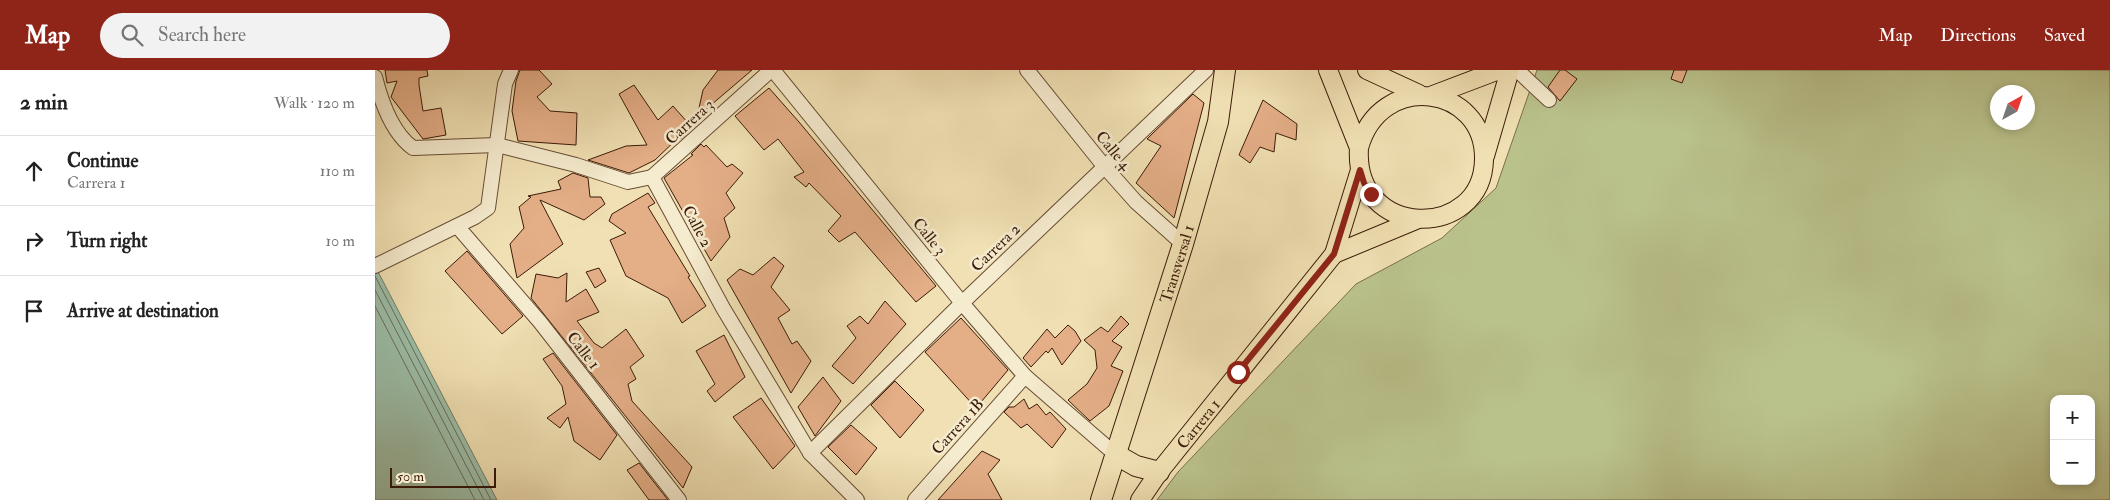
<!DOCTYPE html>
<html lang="en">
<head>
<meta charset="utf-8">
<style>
  :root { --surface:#fff; --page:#f2f2f2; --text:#222; --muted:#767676; --line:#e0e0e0; --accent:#8f2418 }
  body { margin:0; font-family:"IM FELL Double Pica",serif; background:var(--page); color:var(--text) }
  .controls { position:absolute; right:15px; bottom:15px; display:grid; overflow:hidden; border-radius:10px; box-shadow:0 2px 8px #0003 }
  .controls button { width:45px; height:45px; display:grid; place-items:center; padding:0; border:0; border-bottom:1px solid var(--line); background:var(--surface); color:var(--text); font:25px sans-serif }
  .compass { position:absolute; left:1615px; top:15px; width:45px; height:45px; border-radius:50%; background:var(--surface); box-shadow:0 2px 8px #0003; rotate:40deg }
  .scale { position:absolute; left:15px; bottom:12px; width:106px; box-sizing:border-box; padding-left:5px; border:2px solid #3c1b09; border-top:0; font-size:14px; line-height:18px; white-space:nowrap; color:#3c1b09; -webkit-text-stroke:4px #f5ebce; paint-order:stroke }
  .stop { position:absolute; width:15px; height:15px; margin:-11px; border:4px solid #8f2418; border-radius:50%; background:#fff }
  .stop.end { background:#8f2418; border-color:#fff; box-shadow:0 1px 5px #0008 }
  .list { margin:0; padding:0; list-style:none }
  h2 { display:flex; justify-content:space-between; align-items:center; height:65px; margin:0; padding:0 20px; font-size:21px }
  h2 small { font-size:16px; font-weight:400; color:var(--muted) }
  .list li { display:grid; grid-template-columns:32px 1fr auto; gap:15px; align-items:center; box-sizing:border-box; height:70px; padding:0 20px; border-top:1px solid var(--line) }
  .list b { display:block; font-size:19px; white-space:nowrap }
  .list p { margin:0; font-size:16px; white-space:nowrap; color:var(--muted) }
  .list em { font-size:16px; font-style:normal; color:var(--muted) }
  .icon { flex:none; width:28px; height:28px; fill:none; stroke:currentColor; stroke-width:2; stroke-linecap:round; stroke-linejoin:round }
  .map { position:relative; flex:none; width:1735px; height:430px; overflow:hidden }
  header { display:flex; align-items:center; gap:30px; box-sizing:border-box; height:70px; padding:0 25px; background:var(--accent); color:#fff }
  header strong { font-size:24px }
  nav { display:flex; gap:28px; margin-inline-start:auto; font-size:18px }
  .search { width:350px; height:45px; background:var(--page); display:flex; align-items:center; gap:12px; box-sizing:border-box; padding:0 18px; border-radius:28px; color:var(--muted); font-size:19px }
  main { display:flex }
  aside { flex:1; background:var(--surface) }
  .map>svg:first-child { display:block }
  .green { fill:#bac28c; stroke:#7b6e4a; fill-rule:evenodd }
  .water { fill:#9bbea8; stroke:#757d68 }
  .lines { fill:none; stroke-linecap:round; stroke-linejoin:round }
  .shore { stroke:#6c6c58; stroke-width:1 }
  .building { fill:#e4ae87; stroke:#3c1b09 }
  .minor-casing { stroke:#694c34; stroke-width:16 }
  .major-casing { stroke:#3c1b09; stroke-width:20 }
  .highway-casing { stroke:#3c1b09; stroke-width:22 }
  .minor { stroke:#f5ebce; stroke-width:14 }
  .major { stroke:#f0e0b3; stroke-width:18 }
  .highway { stroke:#f0e0b3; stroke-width:20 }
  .route { stroke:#8f2418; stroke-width:6 }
  .labels { text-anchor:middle; stroke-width:5; stroke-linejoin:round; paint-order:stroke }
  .street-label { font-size:16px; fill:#3c1b09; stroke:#f5ebce }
</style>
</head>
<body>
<header>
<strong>Map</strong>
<div class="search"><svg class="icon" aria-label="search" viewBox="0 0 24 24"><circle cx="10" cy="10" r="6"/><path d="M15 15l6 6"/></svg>Search here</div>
<nav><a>Map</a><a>Directions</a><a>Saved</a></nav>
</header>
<main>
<aside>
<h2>2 min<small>Walk · 120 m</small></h2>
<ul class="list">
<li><svg class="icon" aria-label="ahead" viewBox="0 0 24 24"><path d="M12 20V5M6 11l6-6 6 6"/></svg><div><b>Continue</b><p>Carrera 1</p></div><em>110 m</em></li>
<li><svg class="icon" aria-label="right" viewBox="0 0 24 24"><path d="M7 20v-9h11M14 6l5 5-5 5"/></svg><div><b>Turn right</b></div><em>10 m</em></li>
<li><svg class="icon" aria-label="arrive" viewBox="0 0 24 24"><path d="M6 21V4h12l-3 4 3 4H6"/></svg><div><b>Arrive at destination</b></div></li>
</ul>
</aside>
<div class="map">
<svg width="1735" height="430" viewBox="0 0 1735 430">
  <rect width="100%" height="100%" fill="#f0e0b3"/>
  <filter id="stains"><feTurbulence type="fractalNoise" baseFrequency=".004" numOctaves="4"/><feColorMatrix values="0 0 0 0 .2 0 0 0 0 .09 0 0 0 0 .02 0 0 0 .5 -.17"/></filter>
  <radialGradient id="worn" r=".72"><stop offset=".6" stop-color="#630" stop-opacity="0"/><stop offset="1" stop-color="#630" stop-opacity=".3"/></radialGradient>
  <path class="green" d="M1162,0H1735V430H782L803,402L981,214L1067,168L1121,118ZM1622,22H1652V52H1622ZM1679,329H1716V411H1679Z"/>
  <polygon class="water" points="0,196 122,430 0,430"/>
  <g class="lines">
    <g class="shore">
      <polyline points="0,206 116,430"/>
      <polyline points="0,220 109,430"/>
      <polyline points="0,236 100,430"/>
    </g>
  </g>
  <g class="building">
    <polygon points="10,0 52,0 53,6 44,8 44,15 48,41 66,38 71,65 48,69 16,27 22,11 12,13"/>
    <polygon points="145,0 164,0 177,14 162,27 175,41 202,43 201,75 143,71 137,41 141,11"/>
    <polygon points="343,0 377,0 322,47 328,20"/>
    <polygon points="1185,0 1190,0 1202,9 1185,31 1173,17"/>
    <polygon points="1299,0 1312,0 1307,13 1296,9"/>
    <polygon points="259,15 283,50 298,36 314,54 310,57 314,62 306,69 304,67 280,90 254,103 213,90 251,76 272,75 244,24"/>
    <polygon points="394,18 424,52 561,216 541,232 480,162 464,172 453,161 466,146 434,113 431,117 419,107 429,102 403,69 389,80 360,46"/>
    <polygon points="818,24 829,33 799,148 761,113 786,76 772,69"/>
    <polygon points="888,30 922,54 921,70 901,63 899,82 885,77 875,93 864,85"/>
    <polygon points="326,74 329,77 331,75 352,97 357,94 368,103 351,123 360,138 349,148 355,167 336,191 289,108 318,85 316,84"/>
    <polygon points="198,103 213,108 215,127 226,127 230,134 209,150 165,130 188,174 142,208 135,174 149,158 144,137 156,127 153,126 186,119 183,111"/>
    <polygon points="273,123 280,133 273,137 315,206 313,207 331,236 307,253 293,228 251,206 235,170 251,163 234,151 237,144"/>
    <polygon points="92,181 148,246 127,264 70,201"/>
    <polygon points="399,187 409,196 396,217 415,240 403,248 417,274 422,271 436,291 416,323 352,210 365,199 378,205"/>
    <polygon points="224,198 231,211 220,218 211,202"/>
    <polygon points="192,203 191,232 211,219 224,242 202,251 219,273 227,278 251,259 269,286 255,297 261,309 253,314 257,331 317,397 308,418 156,228 161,204 183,208"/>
    <polygon points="510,231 531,254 478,314 457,296 481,268 472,256 485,246 493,254"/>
    <polygon points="746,246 754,254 737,271 747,277 736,296 748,301 734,336 715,351 693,330 712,314 722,298 720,280 709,270 726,257 733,262"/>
    <polygon points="586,248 633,300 601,338 550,282"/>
    <polygon points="693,255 700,261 706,271 687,295 677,278 673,283 671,281 656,297 648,288 672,259 680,268"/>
    <polygon points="349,265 370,307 340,332 332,321 340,314 321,281"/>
    <polygon points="178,283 242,365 225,390 199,371 193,347 185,358 172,348 191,334 187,316 168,289"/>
    <polygon points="448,307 466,331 440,366 423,337"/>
    <polygon points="520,311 549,340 525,368 496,335"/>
    <polygon points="386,328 420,376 398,399 358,347"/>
    <polygon points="649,329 654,339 662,334 671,345 675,342 691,359 677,378 652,354 646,358 629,342 634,337 639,337"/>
    <polygon points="476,355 502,378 481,405 453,377"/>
    <polygon points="607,381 625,390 613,404 627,430 563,430"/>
    <polygon points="264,393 293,430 274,430 252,400"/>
  </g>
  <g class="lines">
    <defs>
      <g id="minor">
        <polyline points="398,0 587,233 650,306 740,384"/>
        <polyline points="652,0 729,96 761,132 808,174"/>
        <polyline points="1142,0 1174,30"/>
        <path d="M0,7C6,31 17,63 38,78L122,75L201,95L253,112L277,107"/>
        <polyline points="277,107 348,238 435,383 482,430"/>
        <polyline points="277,107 396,0"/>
        <polyline points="82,156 165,252 304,430"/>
        <polyline points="0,196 100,147 113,138 130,14 136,0"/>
        <polyline points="435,383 587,233 831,0"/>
        <polyline points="540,430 650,306"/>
      </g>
      <g id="major">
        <path d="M953,0L984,78C978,170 1108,171 1109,89C1110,15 1005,0 984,78"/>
        <polyline points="992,0 1044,24"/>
        <polyline points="1058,25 1124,0"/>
        <polyline points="1110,86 1135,0"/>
        <polyline points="959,184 1041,150"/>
        <path id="s1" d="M765,430L784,402L959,184L985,100"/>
      </g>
      <g id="highway">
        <polyline points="740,384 761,396 784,402"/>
        <path id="s2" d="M726,430L808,174L843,52L850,0"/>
      </g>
    </defs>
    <use href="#minor" class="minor-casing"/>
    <use href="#major" class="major-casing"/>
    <use href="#highway" class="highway-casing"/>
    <use href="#minor" class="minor"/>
    <use href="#major" class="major"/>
    <use href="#highway" class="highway"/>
  </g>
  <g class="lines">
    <polyline class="route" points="863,302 959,184 985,100 989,113 996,124"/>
  </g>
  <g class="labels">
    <g class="street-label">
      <text transform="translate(314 51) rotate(-42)" y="6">Carrera 3</text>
      <text transform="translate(739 80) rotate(50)" y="6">Calle 4</text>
      <text transform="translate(323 156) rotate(62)" y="6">Calle 2</text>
      <text transform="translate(555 166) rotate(51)" y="6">Calle 3</text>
      <text transform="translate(620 177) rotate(-44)" y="6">Carrera 2</text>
      <text dy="6" stroke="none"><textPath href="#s2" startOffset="248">Transversal 1</textPath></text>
      <text transform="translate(209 280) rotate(52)" y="6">Calle 1</text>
      <text dy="6" stroke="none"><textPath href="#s1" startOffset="96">Carrera 1</textPath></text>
      <text transform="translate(582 356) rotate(-48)" y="6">Carrera 1B</text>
    </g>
  </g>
  <rect width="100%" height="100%" filter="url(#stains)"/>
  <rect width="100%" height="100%" fill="url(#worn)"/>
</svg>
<div class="controls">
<button>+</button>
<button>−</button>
</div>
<svg class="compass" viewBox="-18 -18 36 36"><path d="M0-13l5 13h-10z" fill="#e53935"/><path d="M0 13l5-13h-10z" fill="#767676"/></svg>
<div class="scale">50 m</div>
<div class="stop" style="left:863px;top:302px"></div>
<div class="stop end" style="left:996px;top:124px"></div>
</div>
</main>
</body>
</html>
